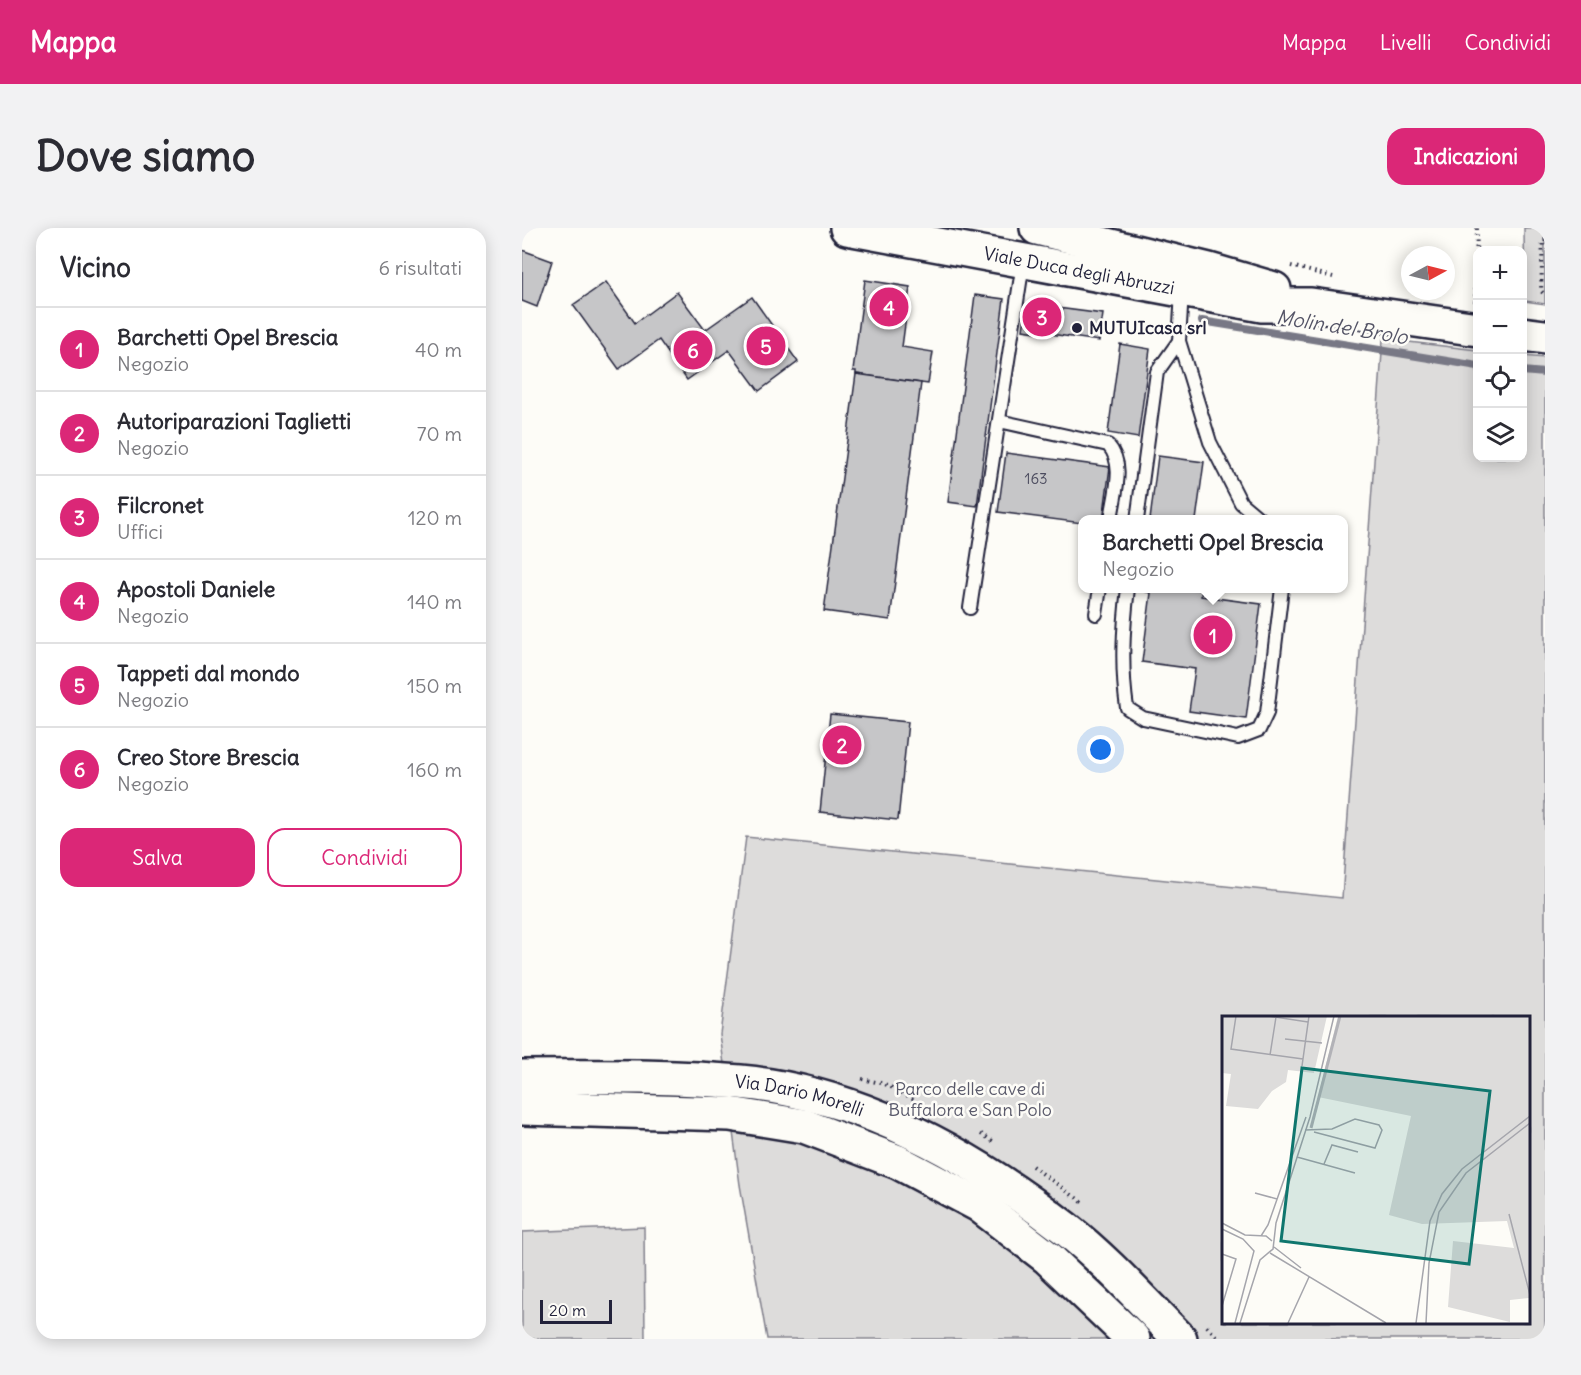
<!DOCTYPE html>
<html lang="it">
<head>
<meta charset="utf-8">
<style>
  :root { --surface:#fff; --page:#f2f2f3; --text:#2b2b33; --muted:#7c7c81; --line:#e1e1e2; --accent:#db2777 }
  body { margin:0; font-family:Delius,sans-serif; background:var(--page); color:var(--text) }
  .controls { position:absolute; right:18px; top:18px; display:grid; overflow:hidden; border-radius:12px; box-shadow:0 3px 15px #0003 }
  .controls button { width:54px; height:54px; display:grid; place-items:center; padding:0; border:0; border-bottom:2px solid var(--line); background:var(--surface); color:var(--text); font:30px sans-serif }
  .compass { position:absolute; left:879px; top:18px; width:54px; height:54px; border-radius:50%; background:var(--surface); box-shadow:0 3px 15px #0003; rotate:83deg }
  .scale { position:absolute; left:18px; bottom:15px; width:72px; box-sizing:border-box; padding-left:6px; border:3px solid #22223b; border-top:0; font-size:16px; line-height:21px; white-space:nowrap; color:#22223b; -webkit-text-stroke:4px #fdfcf7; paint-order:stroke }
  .you { position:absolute; left:579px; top:522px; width:21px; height:21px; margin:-15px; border:4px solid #fff; border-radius:50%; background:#1a73e8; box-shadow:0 0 0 9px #1a73e833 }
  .badge { display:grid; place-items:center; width:39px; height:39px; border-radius:50%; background:var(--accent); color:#fff; font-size:20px; font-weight:700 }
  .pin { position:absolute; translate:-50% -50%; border:3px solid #fff; box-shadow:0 2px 6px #0006 }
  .popup { position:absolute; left:556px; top:287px; width:270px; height:78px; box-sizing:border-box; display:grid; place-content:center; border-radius:12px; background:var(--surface); filter:drop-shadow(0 2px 4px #0005); font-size:20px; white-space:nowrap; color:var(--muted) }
  .popup b { font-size:22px; color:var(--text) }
  .popup::after { content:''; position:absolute; left:50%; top:100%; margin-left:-12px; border:12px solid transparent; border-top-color:var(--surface) }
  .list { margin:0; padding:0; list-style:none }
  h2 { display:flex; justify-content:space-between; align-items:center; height:78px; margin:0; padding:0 24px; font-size:26px }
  h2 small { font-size:20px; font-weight:400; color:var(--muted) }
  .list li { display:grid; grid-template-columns:39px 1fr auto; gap:18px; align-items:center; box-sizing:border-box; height:84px; padding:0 24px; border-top:2px solid var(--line) }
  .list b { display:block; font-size:22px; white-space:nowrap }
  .list p { margin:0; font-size:20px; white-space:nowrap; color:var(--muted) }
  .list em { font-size:20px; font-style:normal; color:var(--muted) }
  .actions { display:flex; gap:12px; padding:18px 24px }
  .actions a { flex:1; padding:14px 0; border:2px solid var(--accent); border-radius:18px; text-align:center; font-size:21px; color:var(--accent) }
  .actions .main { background:var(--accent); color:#fff }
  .icon { flex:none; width:33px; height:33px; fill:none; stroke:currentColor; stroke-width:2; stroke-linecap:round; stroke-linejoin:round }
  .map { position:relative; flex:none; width:1023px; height:1111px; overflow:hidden; border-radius:18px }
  header { display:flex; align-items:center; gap:36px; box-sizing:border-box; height:84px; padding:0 30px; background:var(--accent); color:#fff }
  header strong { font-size:28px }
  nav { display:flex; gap:33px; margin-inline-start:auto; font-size:21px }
  .intro { display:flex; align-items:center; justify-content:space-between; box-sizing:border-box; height:144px; padding:0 36px }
  h1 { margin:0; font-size:42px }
  .button { padding:15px 27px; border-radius:18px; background:var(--accent); color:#fff; font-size:21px; font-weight:700 }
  main { display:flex; gap:36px; padding:0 36px }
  aside { flex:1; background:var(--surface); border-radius:18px; box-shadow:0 3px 15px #0003 }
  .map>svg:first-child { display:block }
  .green { fill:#dddcdb; stroke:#807f8b; stroke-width:1.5; fill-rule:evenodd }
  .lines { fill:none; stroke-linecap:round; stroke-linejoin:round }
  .stream { stroke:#787885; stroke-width:8 }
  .building { fill:#c6c6c8; stroke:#22223b; stroke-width:1.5 }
  .lane-casing { stroke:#22223b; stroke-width:16 }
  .secondary-casing { stroke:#22223b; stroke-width:38 }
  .path { stroke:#22223b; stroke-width:4; stroke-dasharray:1.5 4.5; stroke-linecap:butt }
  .lane { stroke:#fdfcf7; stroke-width:12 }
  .secondary { stroke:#fdfcf7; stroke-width:33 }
  .poi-dot { fill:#22223b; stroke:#fdfcf7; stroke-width:2 }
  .labels { text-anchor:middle; stroke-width:5; stroke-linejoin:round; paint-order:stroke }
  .number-label { font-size:15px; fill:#4b4b5e }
  .street-label { font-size:18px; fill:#22223b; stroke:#fdfcf7 }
  .poi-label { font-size:18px; font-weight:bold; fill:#22223b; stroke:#fdfcf7; text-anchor:start }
  .park-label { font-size:18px; fill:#5a5a6b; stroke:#fdfcf7 }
  .water-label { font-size:20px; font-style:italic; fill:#545466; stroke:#fdfcf7 }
  .inset-river { fill:none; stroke:#b2b2b7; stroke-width:3 }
  .inset-road { fill:none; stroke:#a5a5ac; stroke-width:1.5 }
  .view { fill:#0f766e; fill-opacity:0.15; stroke:#0f766e; stroke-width:3 }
  .inset-edge { fill:none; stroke:#22223b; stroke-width:3 }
</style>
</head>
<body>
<header>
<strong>Mappa</strong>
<nav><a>Mappa</a><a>Livelli</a><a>Condividi</a></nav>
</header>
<div class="intro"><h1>Dove siamo</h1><a class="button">Indicazioni</a></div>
<main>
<aside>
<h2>Vicino<small>6 risultati</small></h2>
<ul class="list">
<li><span class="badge">1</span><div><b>Barchetti Opel Brescia</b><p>Negozio</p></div><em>40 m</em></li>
<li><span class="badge">2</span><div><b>Autoriparazioni Taglietti</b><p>Negozio</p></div><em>70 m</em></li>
<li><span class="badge">3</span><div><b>Filcronet</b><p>Uffici</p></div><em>120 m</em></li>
<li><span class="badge">4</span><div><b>Apostoli Daniele</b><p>Negozio</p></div><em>140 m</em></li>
<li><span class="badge">5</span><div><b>Tappeti dal mondo</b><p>Negozio</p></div><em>150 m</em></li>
<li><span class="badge">6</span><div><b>Creo Store Brescia</b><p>Negozio</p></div><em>160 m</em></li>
</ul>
<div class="actions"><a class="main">Salva</a><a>Condividi</a></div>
</aside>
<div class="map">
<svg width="1023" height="1111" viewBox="0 0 1023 1111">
  <rect width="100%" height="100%" fill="#fdfcf7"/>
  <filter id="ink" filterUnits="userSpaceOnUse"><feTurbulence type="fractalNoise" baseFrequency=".0167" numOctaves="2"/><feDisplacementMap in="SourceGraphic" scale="12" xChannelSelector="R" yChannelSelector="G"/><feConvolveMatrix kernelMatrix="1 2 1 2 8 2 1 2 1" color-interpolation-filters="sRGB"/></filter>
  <g filter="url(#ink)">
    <g class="green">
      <polygon points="1002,0 1023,0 1023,76 1003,73"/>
      <path d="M861,111L955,122L956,230H1000L1001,128L1023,130V1111H245L218,957L198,806L224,609L820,670ZM702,790H1006V1094H702Z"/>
      <polygon points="122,999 123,1111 0,1111 0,1004"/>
    </g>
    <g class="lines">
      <g class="stream">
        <polyline points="680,93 956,138"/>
        <polyline points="1000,143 1023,145"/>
      </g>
    </g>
    <g class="building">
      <polygon points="0,22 30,33 15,79 0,73"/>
      <polygon points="343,52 388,59 380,119 411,124 406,156 334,146 334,143 331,143"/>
      <polygon points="84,54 113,95 155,64 183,102 230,69 276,134 237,163 207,122 165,152 137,112 97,141 51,77"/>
      <polygon points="453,67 482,71 455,278 426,274"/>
      <polygon points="505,76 581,86 577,113 501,102"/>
      <polygon points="598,116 628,121 616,210 586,205"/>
      <polygon points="334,146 399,155 368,392 302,383"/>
      <polygon points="484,225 588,239 581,292 560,292 560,295 476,284"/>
      <polygon points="636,228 682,234 674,292 628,292"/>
      <polygon points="624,360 680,360 679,368 739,376 724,491 667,483 673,441 620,434 629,365 624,364"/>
      <polygon points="308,486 386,494 376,592 298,584"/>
    </g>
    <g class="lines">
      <defs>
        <g id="lane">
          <polyline points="660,64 657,113 688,214 719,275 739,292"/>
          <path d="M477,193L586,217C604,237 592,267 589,292"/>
          <polyline points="615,292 635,144 657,113"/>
          <path d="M606,360C601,402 599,439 605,480L621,490L716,510L737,502L745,485L760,360"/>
          <polyline points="448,380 501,35"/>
          <polyline points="574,386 578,360"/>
        </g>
        <g id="secondary">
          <path id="s1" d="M325,0L740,77H789L956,101"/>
          <polyline points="515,0 687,42 752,61"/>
          <polyline points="1000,106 1023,109"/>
          <path id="s2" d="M0,849C72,849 145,847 218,854C338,865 450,928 544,1001C585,1033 621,1074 658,1111"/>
          <polyline points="0,880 208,886 282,898 376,934 457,977 526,1030 611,1111"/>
        </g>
      </defs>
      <use href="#lane" class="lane-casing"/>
      <use href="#secondary" class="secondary-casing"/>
      <g class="path">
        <polyline points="1023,12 1021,12 1019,63 1023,67"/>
        <polyline points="769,38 811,49"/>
        <polyline points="953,74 955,0"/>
        <polyline points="340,851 363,856 392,871"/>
        <polyline points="459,906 474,915"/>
        <polyline points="510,938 560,974"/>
        <polyline points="685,1098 697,1111"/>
      </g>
      <use href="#lane" class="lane"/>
      <use href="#secondary" class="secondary"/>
    </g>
  </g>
  <circle class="poi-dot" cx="555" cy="100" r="6"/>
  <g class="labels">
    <g class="number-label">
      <text x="514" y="256">163</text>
    </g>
    <g class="street-label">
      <text dy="6" stroke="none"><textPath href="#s1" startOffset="236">Viale Duca degli Abruzzi</textPath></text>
      <text dy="6" stroke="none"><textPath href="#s2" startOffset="279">Via Dario Morelli</textPath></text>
    </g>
    <g class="poi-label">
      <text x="567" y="106">MUTUIcasa srl</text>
    </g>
    <g class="park-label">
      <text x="448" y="867">Parco delle cave di<tspan x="448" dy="21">Buffalora e San Polo</tspan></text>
    </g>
    <g class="water-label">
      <text transform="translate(820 99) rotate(9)" y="7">Molin del Brolo</text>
    </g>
  </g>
  <g transform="translate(700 788)">
    <rect width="308" height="308" fill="#fdfcf7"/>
    <path d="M0,0H105L92,57L66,54L64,66L50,75L36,93L4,90L9,58L0,57ZM116,0H307V282L288,284V306L226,291L231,225L292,232L285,205L200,208L167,199L189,100L96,81Z" fill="#dddcdb"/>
    <path class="inset-river" d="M89,112L118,0"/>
    <path class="inset-road" d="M14,0L9,33L81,43M46,0L86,6M63,23L100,27M48,39L54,1M80,50L87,0M83,114L110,113L133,103L157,109L160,114L153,132L92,116M75,141L133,157M102,148L110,129L136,136M33,177L55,183M287,198L308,279M0,207L23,219L44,220L50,225M0,213L21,223L32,235L13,307M39,220L46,209L84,101M52,231L79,252M48,237L164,307M0,238L14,243L0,290M18,307L38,244L51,233L54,207L88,101L112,0M66,307L87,261M194,307L208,205L220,178L240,153L308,100M204,307L207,247L217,196L244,157L308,107"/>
    <path class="view" d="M80,52L268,75L247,248L59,225Z"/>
    <rect width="308" height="308" class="inset-edge"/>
  </g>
</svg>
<div class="controls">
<button>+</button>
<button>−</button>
<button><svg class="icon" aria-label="locate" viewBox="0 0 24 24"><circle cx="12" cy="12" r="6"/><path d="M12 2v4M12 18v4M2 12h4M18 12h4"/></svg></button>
<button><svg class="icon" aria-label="layers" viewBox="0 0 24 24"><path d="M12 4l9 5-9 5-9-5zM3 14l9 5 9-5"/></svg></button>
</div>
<svg class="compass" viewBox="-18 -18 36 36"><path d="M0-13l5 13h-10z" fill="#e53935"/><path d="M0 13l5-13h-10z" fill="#7c7c81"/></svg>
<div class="scale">20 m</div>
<div class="you"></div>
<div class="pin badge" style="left:691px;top:407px">1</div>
<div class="popup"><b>Barchetti Opel Brescia</b>Negozio</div>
<div class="pin badge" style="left:320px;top:517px">2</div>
<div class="pin badge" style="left:520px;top:89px">3</div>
<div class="pin badge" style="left:367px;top:79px">4</div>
<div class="pin badge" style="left:244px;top:118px">5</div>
<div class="pin badge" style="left:171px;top:122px">6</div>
</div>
</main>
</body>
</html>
